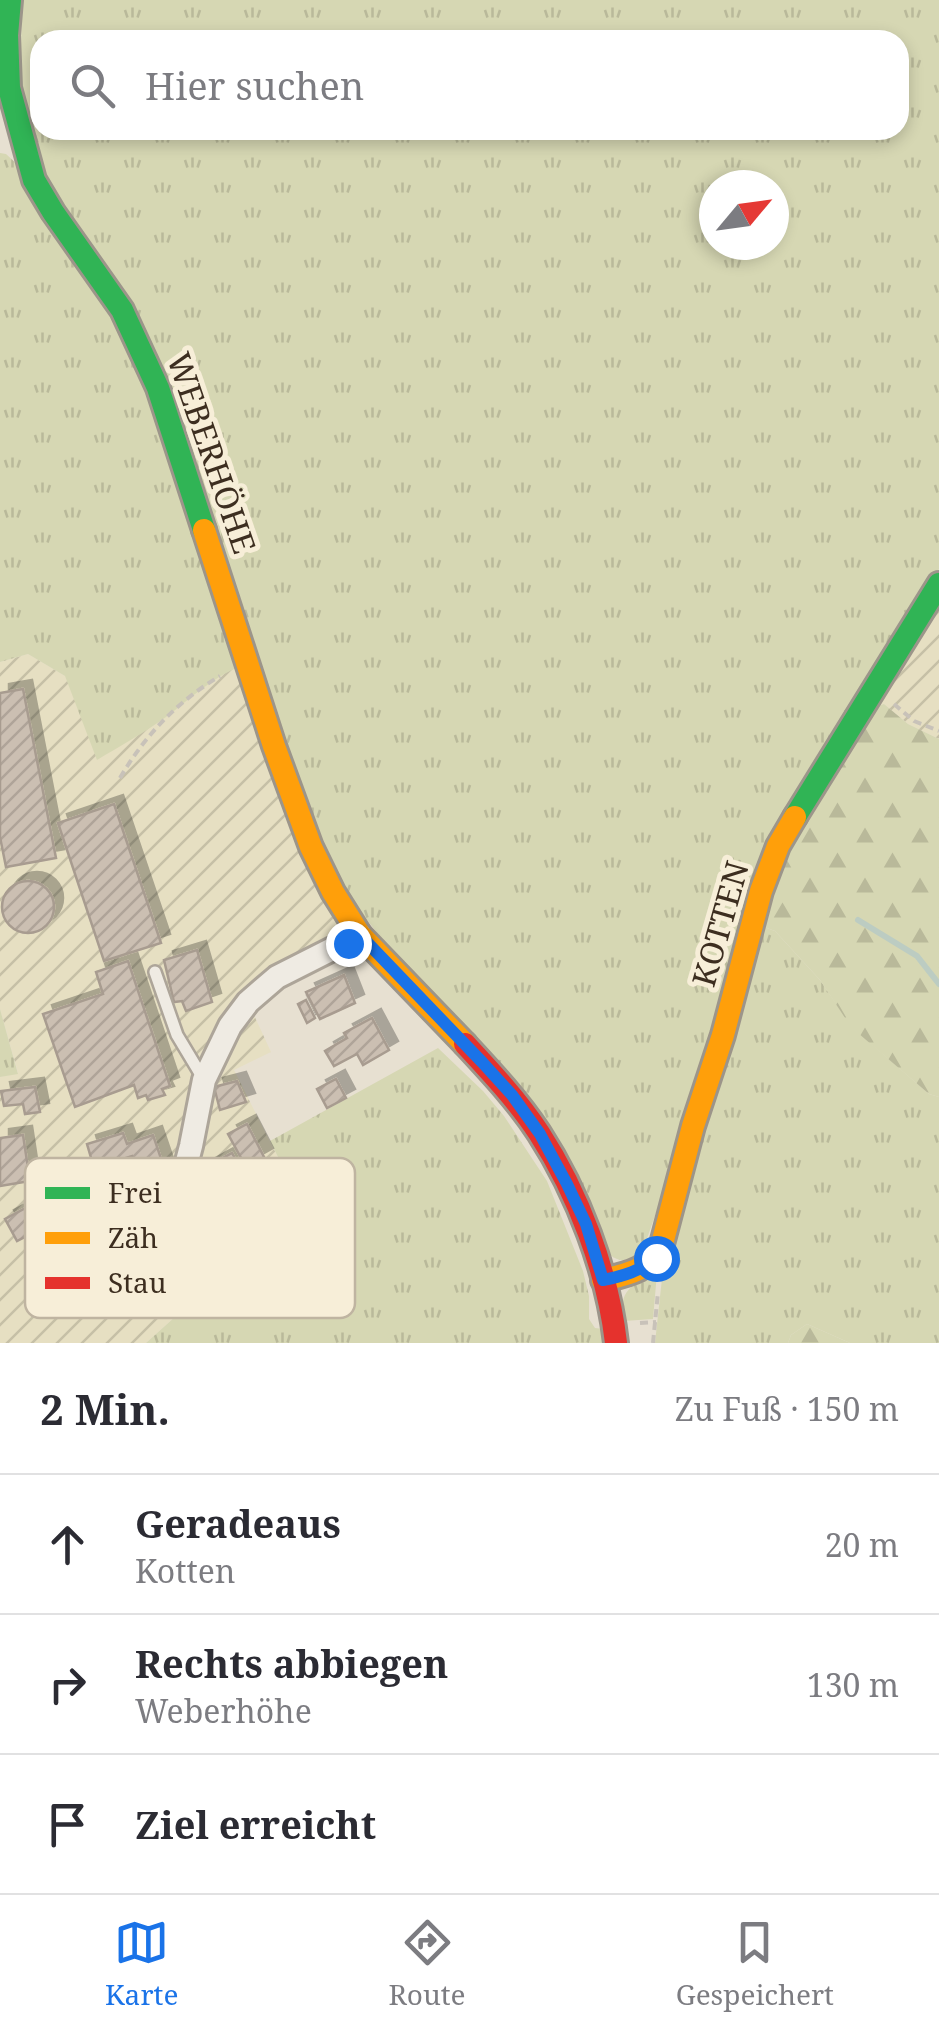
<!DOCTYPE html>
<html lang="de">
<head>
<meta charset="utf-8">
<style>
  :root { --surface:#fff; --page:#f2f2f3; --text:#2b2b33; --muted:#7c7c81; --line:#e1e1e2; --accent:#1a73e8 }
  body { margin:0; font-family:"Noto Serif",serif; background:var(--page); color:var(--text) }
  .compass { position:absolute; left:699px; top:170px; width:90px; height:90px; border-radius:50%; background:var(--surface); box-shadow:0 5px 15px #0003; rotate:61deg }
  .stop { position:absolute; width:30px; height:30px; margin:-22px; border:8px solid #1a73e8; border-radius:50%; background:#fff }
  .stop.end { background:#1a73e8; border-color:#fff; box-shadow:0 2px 10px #0008 }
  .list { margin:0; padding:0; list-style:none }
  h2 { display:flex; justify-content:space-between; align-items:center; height:130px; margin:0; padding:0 40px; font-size:42px }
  h2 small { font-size:32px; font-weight:400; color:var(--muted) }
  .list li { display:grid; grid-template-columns:65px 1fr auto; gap:30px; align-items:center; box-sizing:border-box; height:140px; padding:0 40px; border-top:2px solid var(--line) }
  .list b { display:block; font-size:38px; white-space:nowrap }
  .list p { margin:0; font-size:32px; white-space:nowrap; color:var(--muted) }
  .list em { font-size:32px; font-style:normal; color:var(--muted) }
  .icon { flex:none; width:55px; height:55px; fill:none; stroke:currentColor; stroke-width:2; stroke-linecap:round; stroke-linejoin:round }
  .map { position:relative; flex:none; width:939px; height:1343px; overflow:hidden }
  .search { position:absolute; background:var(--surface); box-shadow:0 5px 15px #0003; left:30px; right:30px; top:30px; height:110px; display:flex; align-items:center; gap:25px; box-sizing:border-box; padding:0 35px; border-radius:30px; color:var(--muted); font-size:38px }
  .sheet { height:550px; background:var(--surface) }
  nav { display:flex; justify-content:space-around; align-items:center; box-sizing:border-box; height:140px; border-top:2px solid var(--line); background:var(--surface); font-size:28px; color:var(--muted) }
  nav a { display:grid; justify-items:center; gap:5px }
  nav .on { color:var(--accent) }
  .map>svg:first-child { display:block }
  .farmland { fill:url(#farmland-furrows) }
  .grass { fill:url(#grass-tufts); fill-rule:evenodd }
  .forest { fill:url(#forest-firs) }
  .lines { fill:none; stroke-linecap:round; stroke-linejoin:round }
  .stream { stroke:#bcccc2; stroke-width:6 }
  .building { fill:url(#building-hatch); stroke:#a89c90; stroke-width:2.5; filter:url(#shadow) }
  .lane-casing { stroke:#ada599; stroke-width:16 }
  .street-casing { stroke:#ada599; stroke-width:28 }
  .fast-casing { stroke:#9c958a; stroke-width:28 }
  .slow-casing { stroke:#9c958a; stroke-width:28 }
  .jam-casing { stroke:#9c958a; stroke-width:28 }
  .path { stroke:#c8c2b9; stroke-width:4; stroke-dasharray:8 5; stroke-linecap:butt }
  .lane { stroke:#efebe3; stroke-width:11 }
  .street { stroke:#efebe3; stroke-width:22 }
  .fast { stroke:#30b455; stroke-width:22 }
  .slow { stroke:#ff9f0a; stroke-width:22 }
  .jam { stroke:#e5322d; stroke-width:22 }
  .route { stroke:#1a73e8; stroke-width:12 }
  .labels { text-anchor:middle; stroke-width:10; stroke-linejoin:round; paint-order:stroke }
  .street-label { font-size:32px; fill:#3d2e20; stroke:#f7eed8 }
  .key { fill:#f7eed8; stroke:#bfb4a1; stroke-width:2.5 }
  .key-label { font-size:28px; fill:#3d2e20 }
</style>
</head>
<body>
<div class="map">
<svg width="939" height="1343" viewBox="0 0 939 1343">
  <defs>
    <pattern id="farmland-furrows" width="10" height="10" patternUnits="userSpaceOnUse" patternTransform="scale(2.5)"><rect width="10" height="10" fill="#e6dfc2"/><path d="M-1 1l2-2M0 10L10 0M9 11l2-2" fill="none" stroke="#c6c0a6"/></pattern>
    <pattern id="grass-tufts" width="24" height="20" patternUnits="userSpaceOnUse" patternTransform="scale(2.5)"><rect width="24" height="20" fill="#d6d7b3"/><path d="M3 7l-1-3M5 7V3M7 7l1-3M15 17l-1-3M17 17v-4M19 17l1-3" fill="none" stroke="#b9b99a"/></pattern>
    <pattern id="forest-firs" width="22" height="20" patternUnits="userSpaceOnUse" patternTransform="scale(2.5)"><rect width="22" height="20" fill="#d6d7b3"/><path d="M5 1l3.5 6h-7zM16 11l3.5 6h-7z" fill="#b9b99a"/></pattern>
    <pattern id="building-hatch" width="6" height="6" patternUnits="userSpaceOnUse" patternTransform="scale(2.5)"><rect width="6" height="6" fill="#cbbfb2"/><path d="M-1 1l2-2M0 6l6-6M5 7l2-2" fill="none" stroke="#afa499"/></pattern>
    <filter id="shadow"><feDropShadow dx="9" dy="-9" stdDeviation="0" flood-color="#0004"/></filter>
  </defs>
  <rect width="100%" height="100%" fill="#e7e0d1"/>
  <g class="farmland">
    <polygon points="939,600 939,739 908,724 884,704 871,708"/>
    <polygon points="28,654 65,676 167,716 201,687 230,669 247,663 348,943 248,1002 271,1052 234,1070 293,1187 229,1231 245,1254 146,1343 0,1343 0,1077 18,1073 0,1009 0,662"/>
  </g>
  <g class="grass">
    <path d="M22,0H939V569L806,783L643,1250C631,1258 623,1265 610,1255L418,986L311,847L247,664C214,675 193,697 166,717C144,733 120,746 97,760L65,676L28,654L0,662V153L6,154L33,179L20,86ZM40,40H899V130H40ZM714,185H774V245H714Z"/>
    <polygon points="761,926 775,931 820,980 852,1027 929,1094 939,1097 939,1343 850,1343 807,1324 791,1335 788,1343 655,1343 664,1260"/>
    <polygon points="0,1009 18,1074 0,1077"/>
    <polygon points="438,1048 483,1091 504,1116 547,1181 583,1271 589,1296 589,1319 595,1328 604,1329 606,1343 146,1343 245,1254 228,1232 293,1187 270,1141"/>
    <path d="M657,1273L653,1319L624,1321C618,1289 631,1286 657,1273Z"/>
  </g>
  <g class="forest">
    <polygon points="884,704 908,724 939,739 939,1097 929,1094 851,1027 820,980 775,931 761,926 784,858 871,708"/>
    <polygon points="807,1324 850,1343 788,1343 791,1335"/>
  </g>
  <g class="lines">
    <polyline class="stream" points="858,920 917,956 939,984"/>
  </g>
  <g class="building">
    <polygon points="23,689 56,858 6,867 0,837 0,693"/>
    <polygon points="114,804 161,943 104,961 58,823"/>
    <circle cx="28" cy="907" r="26"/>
    <polygon points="197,950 212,1002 186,1011 182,1001 174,1002 164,960"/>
    <polygon points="128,961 170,1086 162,1089 165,1095 148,1100 146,1095 138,1098 134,1085 75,1107 43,1014 103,994 96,972"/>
    <polygon points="344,975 355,1003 320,1019 306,992"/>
    <polygon points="306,1000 315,1018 307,1023 298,1004"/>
    <polygon points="372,1018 389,1050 363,1065 357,1054 334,1066 325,1051 347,1038 344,1033"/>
    <polygon points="336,1079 346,1098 327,1108 317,1089"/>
    <polygon points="237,1081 246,1102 220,1110 214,1087"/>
    <polygon points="35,1087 40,1112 25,1114 23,1104 4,1106 1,1091"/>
    <polygon points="247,1124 264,1157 246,1167 228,1134"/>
    <polygon points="123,1133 127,1144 153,1135 168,1179 142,1188 132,1156 94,1168 87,1144"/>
    <polygon points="23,1135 30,1181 0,1186 0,1138"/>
    <polygon points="232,1153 249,1183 223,1199 226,1205 216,1212 200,1188 212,1182 203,1169"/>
    <polygon points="37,1202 48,1225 17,1241 5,1219"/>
  </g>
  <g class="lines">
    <defs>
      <polyline id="lane" points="155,972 177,1035 204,1080"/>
      <polyline id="street" points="149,1222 178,1196 191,1146 204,1080 230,1026 248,1002 277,977 360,935"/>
      <g id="fast">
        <polyline points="10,0 7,35 9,88 34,180 53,212 122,310 158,388 204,530"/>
        <polyline points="795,817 939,584"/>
      </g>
      <g id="slow">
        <polyline points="204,530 274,746 311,847 333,892 360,935 465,1044"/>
        <path d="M603,1280C629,1274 650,1270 662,1244L693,1126L723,1035L761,891L778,846L795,817"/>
      </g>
      <path id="jam" d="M465,1044C491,1072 518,1101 539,1133C578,1193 608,1272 616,1343"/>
    </defs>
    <use href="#lane" class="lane-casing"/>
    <use href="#street" class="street-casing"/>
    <use href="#fast" class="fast-casing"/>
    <use href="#slow" class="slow-casing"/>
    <use href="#jam" class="jam-casing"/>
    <g class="path">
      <polyline points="894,704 914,721 939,731"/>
      <path d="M120,778C145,735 178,701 220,676"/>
      <polyline points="640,1323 656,1322"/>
      <polyline points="653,1343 658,1292"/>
    </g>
    <use href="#lane" class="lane"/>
    <use href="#street" class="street"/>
    <use href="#fast" class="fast"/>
    <use href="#slow" class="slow"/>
    <use href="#jam" class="jam"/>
  </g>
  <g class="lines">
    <path class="route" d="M348,943L360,935L482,1062L512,1095L540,1134L567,1184L586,1224L603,1280C624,1276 640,1271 656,1258"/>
  </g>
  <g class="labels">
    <g class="street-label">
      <text transform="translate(211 453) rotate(71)" y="11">WEBERHÖHE</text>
      <text transform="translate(721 924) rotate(-74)" y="11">KOTTEN</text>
    </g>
  </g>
  <rect x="25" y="1158" width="330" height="160" rx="15" class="key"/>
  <rect x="45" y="1187" width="45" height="12" fill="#30b455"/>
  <rect x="45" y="1232" width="45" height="12" fill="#ff9f0a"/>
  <rect x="45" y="1277" width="45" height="12" fill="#e5322d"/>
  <g class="key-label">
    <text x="108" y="1203">Frei</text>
    <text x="108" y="1248">Zäh</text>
    <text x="108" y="1293">Stau</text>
  </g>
</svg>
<svg class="compass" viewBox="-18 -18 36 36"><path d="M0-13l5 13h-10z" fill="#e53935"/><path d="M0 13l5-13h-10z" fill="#7c7c81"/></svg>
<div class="stop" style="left:656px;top:1258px"></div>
<div class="stop end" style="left:348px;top:943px"></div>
<div class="search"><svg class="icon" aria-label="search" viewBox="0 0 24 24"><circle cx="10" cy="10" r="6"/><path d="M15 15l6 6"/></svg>Hier suchen</div>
</div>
<section class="sheet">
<h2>2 Min.<small>Zu Fuß · 150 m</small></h2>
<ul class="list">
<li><svg class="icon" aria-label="ahead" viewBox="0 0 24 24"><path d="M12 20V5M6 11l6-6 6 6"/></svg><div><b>Geradeaus</b><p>Kotten</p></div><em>20 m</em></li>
<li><svg class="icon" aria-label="right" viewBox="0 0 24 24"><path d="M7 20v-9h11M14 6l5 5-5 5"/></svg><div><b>Rechts abbiegen</b><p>Weberhöhe</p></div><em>130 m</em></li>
<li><svg class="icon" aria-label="arrive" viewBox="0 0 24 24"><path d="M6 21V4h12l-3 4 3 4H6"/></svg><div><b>Ziel erreicht</b></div></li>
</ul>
</section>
<nav>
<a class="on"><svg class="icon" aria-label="map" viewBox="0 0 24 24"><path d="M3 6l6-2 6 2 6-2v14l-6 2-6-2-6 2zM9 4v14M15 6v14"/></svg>Karte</a>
<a><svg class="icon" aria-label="directions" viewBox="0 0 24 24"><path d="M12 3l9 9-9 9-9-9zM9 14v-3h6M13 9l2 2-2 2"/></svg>Route</a>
<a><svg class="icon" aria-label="saved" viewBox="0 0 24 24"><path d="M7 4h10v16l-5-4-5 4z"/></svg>Gespeichert</a>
</nav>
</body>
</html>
